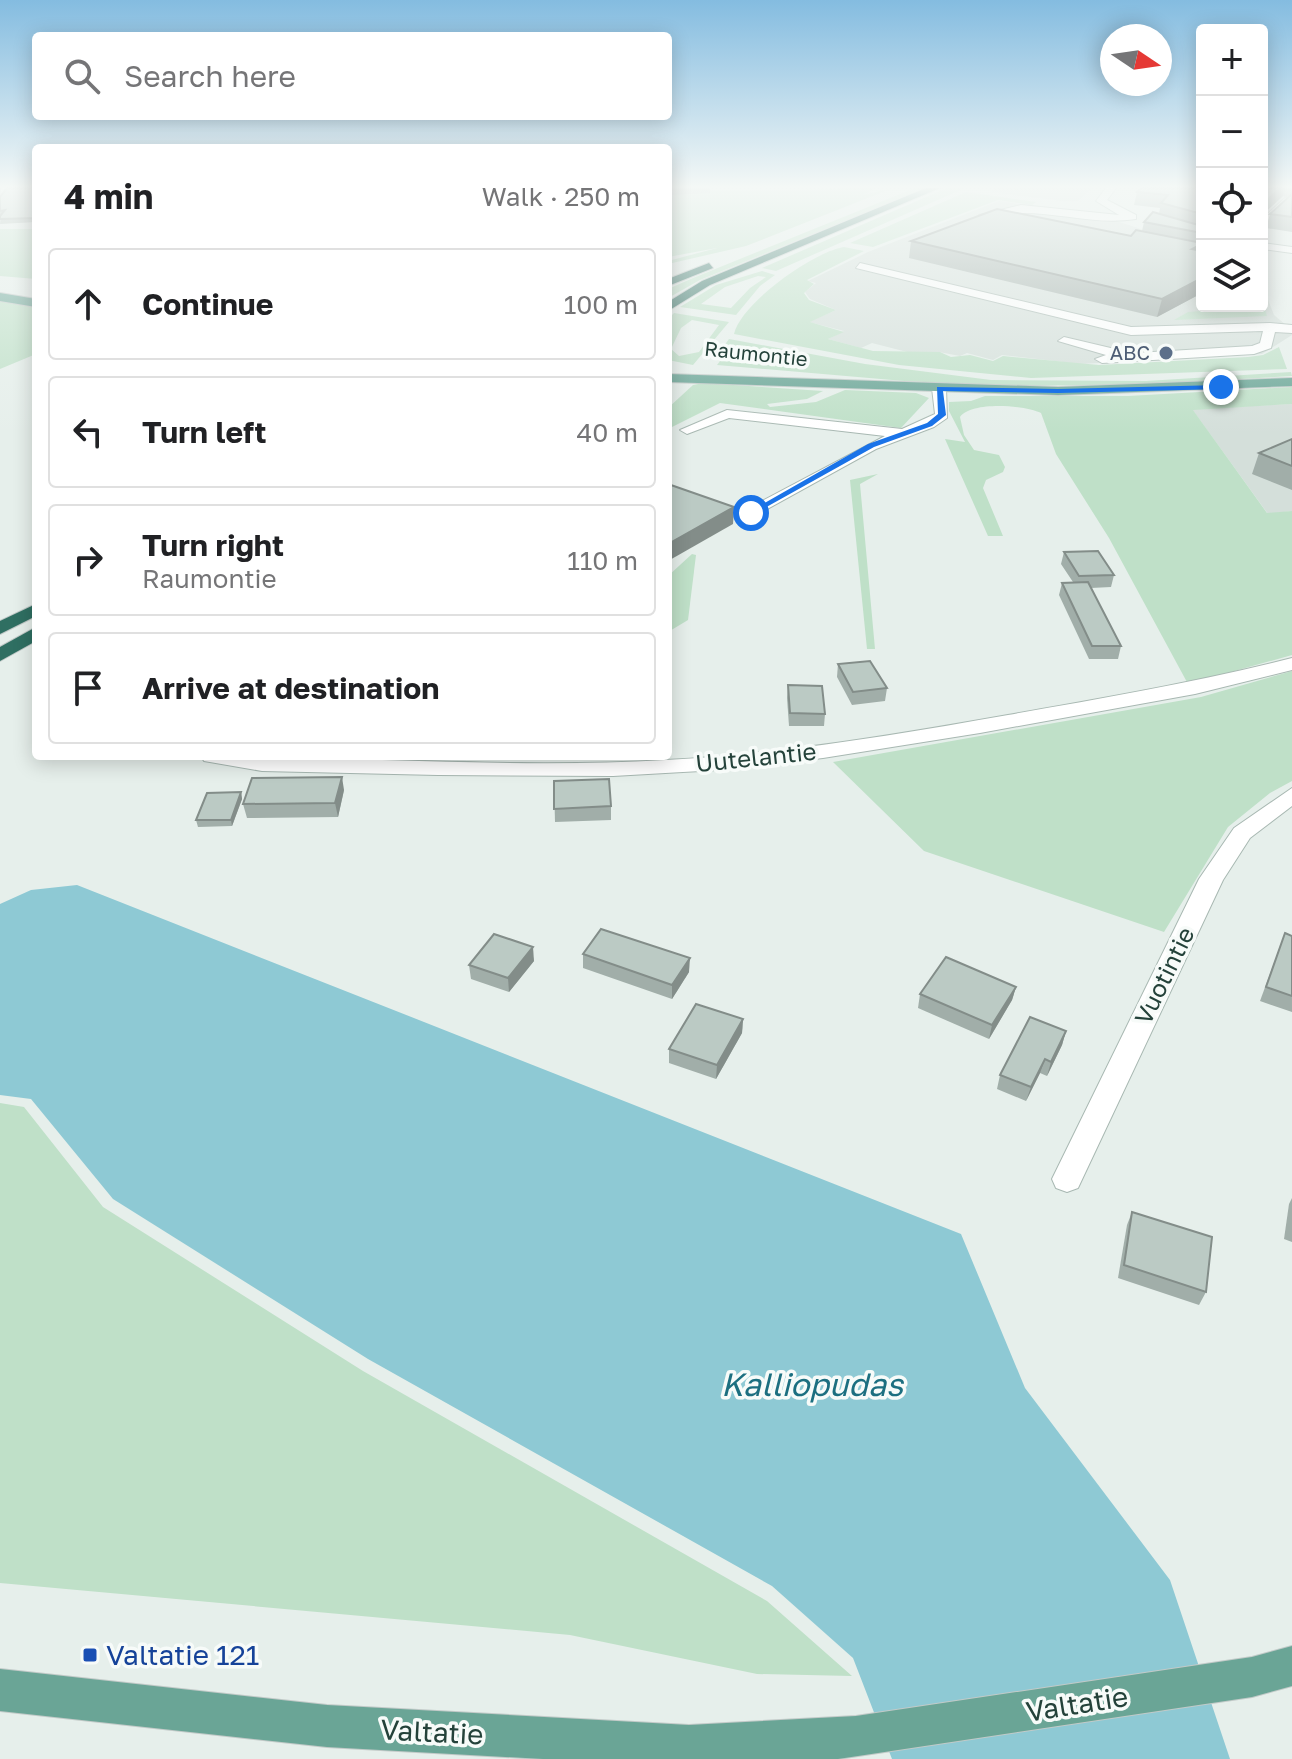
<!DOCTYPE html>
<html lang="en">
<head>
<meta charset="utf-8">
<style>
  :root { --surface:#fff; --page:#f2f2f2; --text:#202124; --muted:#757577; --line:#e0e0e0 }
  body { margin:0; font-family:"Golos Text",sans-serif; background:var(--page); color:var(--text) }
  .controls { position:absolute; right:24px; top:24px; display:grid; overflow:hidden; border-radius:8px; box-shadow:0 4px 20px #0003 }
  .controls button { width:72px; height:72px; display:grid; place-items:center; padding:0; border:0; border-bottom:2px solid var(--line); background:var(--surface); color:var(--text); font:40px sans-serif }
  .compass { position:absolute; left:1100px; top:24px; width:72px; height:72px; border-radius:50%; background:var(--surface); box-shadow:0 4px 20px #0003; rotate:103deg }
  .stop { position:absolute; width:24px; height:24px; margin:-18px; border:6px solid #1a73e8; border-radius:50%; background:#fff }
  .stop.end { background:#1a73e8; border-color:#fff; box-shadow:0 2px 8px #0008 }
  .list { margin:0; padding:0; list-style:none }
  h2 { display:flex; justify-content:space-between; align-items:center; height:104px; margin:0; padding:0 32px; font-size:34px }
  h2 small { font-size:26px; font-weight:400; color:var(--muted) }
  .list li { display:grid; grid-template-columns:52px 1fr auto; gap:24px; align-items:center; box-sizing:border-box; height:112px; margin:0 16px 16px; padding:0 16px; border:2px solid var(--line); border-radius:8px }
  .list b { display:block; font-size:30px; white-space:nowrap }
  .list p { margin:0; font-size:26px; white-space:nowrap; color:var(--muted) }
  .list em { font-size:26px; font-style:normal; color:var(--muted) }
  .icon { flex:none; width:44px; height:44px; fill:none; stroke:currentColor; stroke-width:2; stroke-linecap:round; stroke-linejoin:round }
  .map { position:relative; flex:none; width:1292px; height:1759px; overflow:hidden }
  .search { position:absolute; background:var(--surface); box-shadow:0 4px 20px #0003; left:32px; top:32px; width:640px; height:88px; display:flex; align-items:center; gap:20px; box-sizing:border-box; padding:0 28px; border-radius:8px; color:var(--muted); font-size:30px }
  .panel { position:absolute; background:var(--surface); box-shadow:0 4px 20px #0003; left:32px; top:144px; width:640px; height:616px; border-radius:8px }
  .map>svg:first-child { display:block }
  .built { fill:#d4dfda }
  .green { fill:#bfe0c8; fill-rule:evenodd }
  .water { fill:#8ec9d4 }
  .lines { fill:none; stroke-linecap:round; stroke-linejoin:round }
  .minor-casing { stroke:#a8b8b2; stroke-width:2 }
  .major-casing { stroke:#c2cac8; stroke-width:2 }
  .highway-casing { stroke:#c2cac8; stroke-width:2 }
  .minor { fill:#fff; fill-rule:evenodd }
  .major { fill:#6aa596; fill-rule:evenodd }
  .highway { fill:#2f6f62; fill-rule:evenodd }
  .wall { fill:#a1aea9 }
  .shaded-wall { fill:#838d89 }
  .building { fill:#bbcac4; stroke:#838d89; stroke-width:2 }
  .route { fill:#1a73e8 }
  .service-dot { fill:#5c6f8a; stroke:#f7fbf9; stroke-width:3 }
  .transit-dot { fill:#1a4fb4; stroke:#f7fbf9; stroke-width:3 }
  .labels { text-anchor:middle; stroke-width:7; stroke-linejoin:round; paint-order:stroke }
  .far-service-label { font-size:20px; fill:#4e5e75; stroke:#f7fbf9; text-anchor:end }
  .far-street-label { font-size:20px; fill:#24423a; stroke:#f7fbf9 }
  .street-label { font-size:24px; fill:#24423a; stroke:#f7fbf9 }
  .near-transit-label { font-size:28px; fill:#164399; stroke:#f7fbf9; text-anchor:start }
  .near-street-label { font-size:28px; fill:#24423a; stroke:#f7fbf9 }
  .near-water-label { font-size:32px; font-style:italic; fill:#1c6f80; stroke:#f7fbf9 }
</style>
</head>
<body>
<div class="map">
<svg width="1292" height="1759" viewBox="0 0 1292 1759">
  <rect width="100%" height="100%" fill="#e6efeb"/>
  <g class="built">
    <polygon points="996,188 1093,188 1078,201 1063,201 991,192"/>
    <polygon points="999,201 1098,215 1144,230 1202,243 1202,306 1262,306 1262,254 1266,255 1265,292 1274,315 1292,330 1292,335 1262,354 1080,364 1002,355 993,360 967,353 960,356 939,352 915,354 872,343 861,348 828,339 844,331 809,322 836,310 810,299 805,292 816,283 808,281 868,252"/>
    <polygon points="1292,404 1292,511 1268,514 1192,409"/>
  </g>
  <g class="green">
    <path d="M668,188C736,195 807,188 876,188L863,195L893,188L746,246L668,264V261L717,248L668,257Z"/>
    <polygon points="915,188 926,188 700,280 668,298 668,289 693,278"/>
    <polygon points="947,188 965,188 776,271 762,268"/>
    <polygon points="966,192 1036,202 1032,205 998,200 873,247 850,243"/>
    <polygon points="0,229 36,229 36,279 0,276"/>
    <path d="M844,247L864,251L807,280L814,284L804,293L809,300L836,310L810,322L844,332L828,339L873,351L940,352L951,357L970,355L993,361L1003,356L1099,365L1248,357L1263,355L1279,347L1287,369L1031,378L899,365L734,334C741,303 813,252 844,247Z"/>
    <path d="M762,271L775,275L760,286L736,315L680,307L716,285ZM758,276L766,277L750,288L731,308L701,304L725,287Z"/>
    <polygon points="0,300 36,306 36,354 0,369"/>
    <polygon points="1262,301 1267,316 1174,320 1188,312 1214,310 1210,306 1262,306"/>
    <path d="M674,313L729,322L693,365L668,360V319ZM692,320L719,325L699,352L679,356L671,349L681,328Z"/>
    <polygon points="729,339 865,364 991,380 1146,381 1291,372 1292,376 1151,384 1009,386 904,381 717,365 720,361 715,358"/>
    <polygon points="703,383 823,391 807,399 767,404 770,407 816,402 845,390 916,393 929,398 901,428 720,403 668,429 668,408 693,385"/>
    <path d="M1292,387V404L1193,410L1267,513L1292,511V655L1188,684L1109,538L1056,454L1041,413C1025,405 971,401 960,417L964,435L974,450L999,455L1005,467L1003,472L986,480L983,488L1003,536H988L945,439L965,442L949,411V402L971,401L985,396H1128Z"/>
    <polygon points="878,474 860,484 875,649 867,649 850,480"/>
    <polygon points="692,554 696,555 688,620 668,632 668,576"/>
    <polygon points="1292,671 1292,781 1270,793 1228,827 1164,932 924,851 833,762 1201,697"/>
    <polygon points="0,1103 24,1107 103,1207 363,1371 767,1601 852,1676 757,1674 570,1635 0,1583"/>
  </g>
  <polygon class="water" points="77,885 961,1234 1025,1388 1170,1580 1230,1759 892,1759 853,1658 772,1586 368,1359 113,1199 31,1099 0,1095 0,904 31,890"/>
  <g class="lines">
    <defs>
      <g id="minor">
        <polygon points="11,188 0,199 1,188"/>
        <path d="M1106,188H1116L1107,200L1136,215V219C1083,227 1038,203 984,218L979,215L1021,205L1119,215L1096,201Z"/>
        <polygon points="1285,198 1292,201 1262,228 1262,219"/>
        <polygon points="1262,243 1292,247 1292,253 1262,249"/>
        <polygon points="860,263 1131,327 1270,323 1292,325 1292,333 1275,332 1271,348 1254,354 1102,363 1095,359 1106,355 1058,341 1064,337 1119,350 1120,354 1252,346 1260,343 1263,331 1131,335 856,268"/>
        <polygon points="939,384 946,388 947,418 934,427 876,449 751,518 743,513 745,510 885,436 729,418 687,434 680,430 727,410 902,429 935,414 932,388"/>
        <path d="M1292,658V670L1195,694L980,733L823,758L718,770L613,776L438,775L262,771L204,761L201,756C356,756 511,769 666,760C781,754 895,735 1008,715C1103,698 1198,682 1292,658Z"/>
        <polygon points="1292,788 1292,806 1250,838 1223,880 1078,1188 1067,1192 1056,1188 1052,1179 1199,879 1234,828"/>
      </g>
      <g id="major">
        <polygon points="0,293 36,299 36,307 0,301"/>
        <polygon points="668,374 1058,387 1292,378 1292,386 1058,395 668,382"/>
        <polygon points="1292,1646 1292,1686 1252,1697 838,1759 543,1759 327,1747 0,1711 0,1669 327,1705 689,1725 856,1716 1252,1657"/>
      </g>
      <g id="highway">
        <polygon points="926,188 940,188 710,285 668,311 668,302 702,281"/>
        <polygon points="709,263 713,268 668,286 668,279"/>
        <polygon points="36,604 36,616 0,634 0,621"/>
        <polygon points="36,627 36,641 0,661 0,647"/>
      </g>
    </defs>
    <use href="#minor" class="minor-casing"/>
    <use href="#major" class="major-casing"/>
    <use href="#highway" class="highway-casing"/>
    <use href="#minor" class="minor"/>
    <use href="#major" class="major"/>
    <use href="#highway" class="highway"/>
  </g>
  <g class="wall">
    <polygon points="36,188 36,222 0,224 1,215 0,215 0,197"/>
    <polygon points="668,188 710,188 710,193 668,195"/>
    <polygon points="1202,188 1202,293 1157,317 909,258 911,241 1131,236 1142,231 1144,222 1159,214 1160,208 1134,205 1137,192"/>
    <polygon points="1262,188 1292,188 1292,232 1266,228 1270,214 1288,198 1283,196 1263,214"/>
    <polygon points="1292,439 1292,490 1252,474 1259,453"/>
    <polygon points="1064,552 1114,575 1111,587 1091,588 1121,646 1118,659 1089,659 1059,595 1062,583 1073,582 1061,564"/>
    <polygon points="838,664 887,688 885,701 852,705 837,677"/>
    <polygon points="788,685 825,714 824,726 789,726 787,698"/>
    <polygon points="554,781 611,806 611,820 555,822"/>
    <polygon points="344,790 338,817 247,818 243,804"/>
    <polygon points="241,792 242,799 232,826 198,827 196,820"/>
    <polygon points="1285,933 1292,936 1292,1012 1260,1001"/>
    <polygon points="583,954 689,972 672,999 583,968"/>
    <polygon points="534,961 509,992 471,979 469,965"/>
    <polygon points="1016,987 1012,1000 989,1039 918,1008 920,994"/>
    <polygon points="743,1019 742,1033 716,1079 669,1063 669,1049"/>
    <polygon points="1066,1031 1062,1045 1047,1076 1040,1073 1026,1101 997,1089 1000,1075"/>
    <polygon points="1292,1198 1292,1242 1284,1239 1289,1204"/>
    <polygon points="1132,1212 1206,1292 1199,1305 1118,1278 1127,1225"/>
  </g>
  <g class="shaded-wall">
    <polygon points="1280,188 1285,188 1283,196 1263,214 1262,217 1264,203"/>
    <polygon points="1202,244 1202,251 1192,249"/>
    <polygon points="1202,278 1202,293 1157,317 1162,299"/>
    <polygon points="734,507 733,524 668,561 668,544"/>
    <polygon points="342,777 344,790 338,817 335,803"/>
    <polygon points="241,792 242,799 232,826 231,820"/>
    <polygon points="533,947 534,961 509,992 508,978"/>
    <polygon points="690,958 689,972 672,999 672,985"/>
    <polygon points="1016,987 1012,1000 989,1039 992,1025"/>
    <polygon points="743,1019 742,1033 716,1079 717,1065"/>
    <polygon points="1066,1031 1062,1045 1047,1076 1051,1062"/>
    <polygon points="1045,1059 1040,1073 1026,1101 1031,1087"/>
  </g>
  <g class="building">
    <polygon points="7,188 36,188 36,218 0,219 0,216 5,210 0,211 0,197"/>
    <polygon points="1141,188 1202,188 1202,214 1161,203 1168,195 1137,192"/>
    <polygon points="1262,188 1280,188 1264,203 1262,214"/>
    <polygon points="1292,194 1292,217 1270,214"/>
    <polygon points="997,209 1131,236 1136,230 1202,243 1202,244 1192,249 1202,251 1202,278 1162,299 911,241"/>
    <polygon points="1153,212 1202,226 1202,233 1144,222"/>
    <polygon points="1292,439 1292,466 1259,453"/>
    <polygon points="668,484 734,507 668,544"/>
    <polygon points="1098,551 1114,575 1079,576 1064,552"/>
    <polygon points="1088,582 1121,646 1092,646 1062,583"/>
    <polygon points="870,661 887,688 853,692 838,664"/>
    <polygon points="788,685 822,686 825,714 790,713"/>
    <polygon points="342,777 335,803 243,804 252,778"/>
    <polygon points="609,779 611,806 554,809 554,781"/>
    <polygon points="241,792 231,820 196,820 207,793"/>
    <polygon points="601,929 690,958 672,985 583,954"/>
    <polygon points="1285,933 1292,936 1292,996 1266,987"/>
    <polygon points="494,934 533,947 508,978 469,965"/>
    <polygon points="946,957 1016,987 992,1025 920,994"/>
    <polygon points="696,1004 743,1019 717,1065 669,1049"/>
    <polygon points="1030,1017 1066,1031 1051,1062 1045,1059 1031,1087 1000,1075"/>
    <polygon points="1132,1212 1212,1237 1206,1292 1124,1265"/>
  </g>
  <linearGradient id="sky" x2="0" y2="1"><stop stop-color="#84bce0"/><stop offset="0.43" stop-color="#f4f8f6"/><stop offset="1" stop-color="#f4f8f6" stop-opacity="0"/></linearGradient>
  <rect width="1292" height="434" fill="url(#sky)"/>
  <polygon class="route" points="1221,385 1224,389 1058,393 943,391 946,415 932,426 874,447 754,514 747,513 868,444 927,423 938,414 937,387 1058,389"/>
  <circle class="service-dot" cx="1166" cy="353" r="8"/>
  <rect class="transit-dot" x="82" y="1647" width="16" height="16" rx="4"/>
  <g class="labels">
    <g class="far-service-label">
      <text x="1150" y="360">ABC</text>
    </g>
    <g class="far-street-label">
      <text transform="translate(756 354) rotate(6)" y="7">Raumontie</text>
    </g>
    <g class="street-label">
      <text transform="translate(756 758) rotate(-6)" y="8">Uutelantie</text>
      <text transform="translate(1165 976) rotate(-64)" y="8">Vuotintie</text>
    </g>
    <g class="near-transit-label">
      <text x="106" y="1665">Valtatie 121</text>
    </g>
    <g class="near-street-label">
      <text transform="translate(1077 1704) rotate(-9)" y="10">Valtatie</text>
      <text transform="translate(432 1732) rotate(3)" y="10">Valtatie</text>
    </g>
    <g class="near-water-label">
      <text x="812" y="1396">Kalliopudas</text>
    </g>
  </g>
</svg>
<div class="controls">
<button>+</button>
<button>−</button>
<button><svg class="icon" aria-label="locate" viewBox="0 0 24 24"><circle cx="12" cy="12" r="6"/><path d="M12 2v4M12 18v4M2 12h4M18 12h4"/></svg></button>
<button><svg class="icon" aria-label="layers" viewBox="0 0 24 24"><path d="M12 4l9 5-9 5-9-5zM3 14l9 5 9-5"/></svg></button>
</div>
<svg class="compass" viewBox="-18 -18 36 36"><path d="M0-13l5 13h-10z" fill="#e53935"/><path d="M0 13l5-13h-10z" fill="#757577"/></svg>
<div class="stop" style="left:751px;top:513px"></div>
<div class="stop end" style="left:1221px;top:387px"></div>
<div class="search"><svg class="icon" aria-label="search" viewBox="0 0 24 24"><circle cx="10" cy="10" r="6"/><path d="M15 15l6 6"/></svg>Search here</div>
<section class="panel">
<h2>4 min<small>Walk · 250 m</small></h2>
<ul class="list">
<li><svg class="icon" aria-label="ahead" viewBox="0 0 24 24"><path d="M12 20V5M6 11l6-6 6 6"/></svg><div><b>Continue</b></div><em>100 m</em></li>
<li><svg class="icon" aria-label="left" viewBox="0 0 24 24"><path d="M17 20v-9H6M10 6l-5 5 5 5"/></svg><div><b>Turn left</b></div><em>40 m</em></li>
<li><svg class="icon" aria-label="right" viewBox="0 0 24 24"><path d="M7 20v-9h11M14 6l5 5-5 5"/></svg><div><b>Turn right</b><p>Raumontie</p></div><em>110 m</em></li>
<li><svg class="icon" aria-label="arrive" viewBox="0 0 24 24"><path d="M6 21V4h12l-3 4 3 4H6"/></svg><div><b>Arrive at destination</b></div></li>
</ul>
</section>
</div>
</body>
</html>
